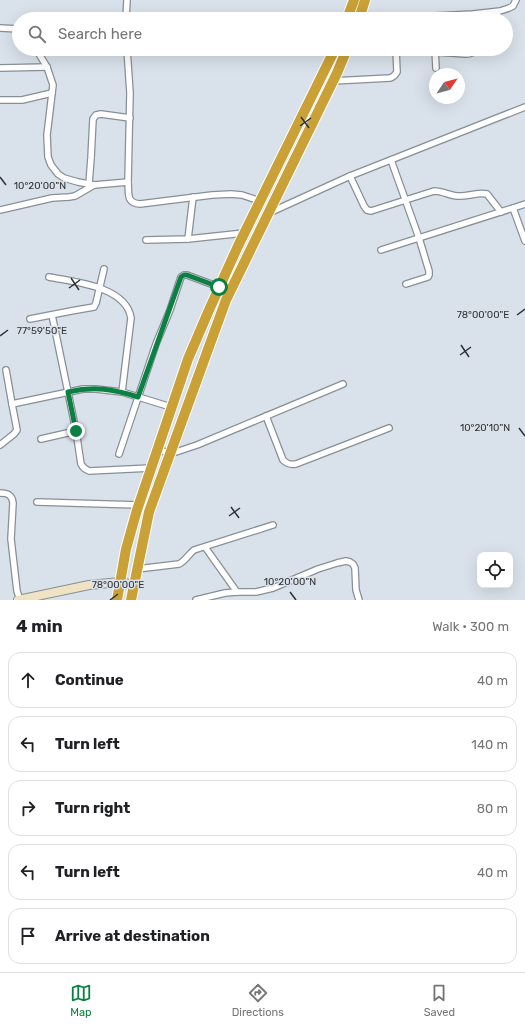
<!DOCTYPE html>
<html lang="en">
<head>
<meta charset="utf-8">
<style>
  :root { --surface:#fff; --page:#f6f6f6; --text:#202124; --muted:#757577; --line:#e0e0e0; --accent:#0b8043 }
  body { margin:0; font-family:Rubik,sans-serif; background:var(--page); color:var(--text) }
  .controls { position:absolute; right:12px; bottom:12px; display:grid; overflow:hidden; border-radius:8px; box-shadow:0 4px 16px #0002 }
  .controls button { width:36px; height:36px; display:grid; place-items:center; padding:0; border:0; border-bottom:1px solid var(--line); background:var(--surface); color:var(--text); font:20px sans-serif }
  .compass { position:absolute; left:429px; top:68px; width:36px; height:36px; border-radius:50%; background:var(--surface); box-shadow:0 4px 16px #0002; rotate:55deg }
  .stop { position:absolute; width:12px; height:12px; margin:-9px; border:3px solid #0b8043; border-radius:50%; background:#fff }
  .stop.end { background:#0b8043; border-color:#fff; box-shadow:0 1px 4px #0008 }
  .list { margin:0; padding:0; list-style:none }
  h2 { display:flex; justify-content:space-between; align-items:center; height:52px; margin:0; padding:0 16px; font-size:17px }
  h2 small { font-size:13px; font-weight:400; color:var(--muted) }
  .list li { display:grid; grid-template-columns:26px 1fr auto; gap:12px; align-items:center; box-sizing:border-box; height:56px; margin:0 8px 8px; padding:0 8px; border:1px solid var(--line); border-radius:12px }
  .list b { display:block; font-size:15px; white-space:nowrap }
  .list em { font-size:13px; font-style:normal; color:var(--muted) }
  .icon { flex:none; width:22px; height:22px; fill:none; stroke:currentColor; stroke-width:2; stroke-linecap:round; stroke-linejoin:round }
  .map { position:relative; flex:none; width:525px; height:600px; overflow:hidden }
  .search { position:absolute; background:var(--surface); box-shadow:0 4px 16px #0002; left:12px; right:12px; top:12px; height:44px; display:flex; align-items:center; gap:10px; box-sizing:border-box; padding:0 14px; border-radius:22px; color:var(--muted); font-size:15px }
  .sheet { height:372px; background:var(--surface) }
  nav { display:flex; justify-content:space-around; align-items:center; box-sizing:border-box; height:56px; border-top:1px solid var(--line); background:var(--surface); font-size:11px; color:var(--muted) }
  nav a { display:grid; justify-items:center; gap:2px }
  nav .on { color:var(--accent) }
  .map>svg:first-child { display:block }
  .lines { fill:none; stroke-linecap:round; stroke-linejoin:round }
  .street-casing { stroke:#878f97; stroke-width:8 }
  .secondary-casing { stroke:#878f97; stroke-width:10 }
  .highway-casing { stroke:#fff; stroke-width:12 }
  .street { stroke:#fff; stroke-width:5.5 }
  .secondary { stroke:#efe3c3; stroke-width:8 }
  .highway { stroke:#caa136; stroke-width:10 }
  .route { stroke:#0b8043; stroke-width:5 }
  .ticks { fill:none; stroke:#2f3235; stroke-width:1.5 }
  .ticks-label { font-size:10px; text-anchor:middle; fill:#2f3235; stroke:#d9e1ea; stroke-width:3; stroke-linejoin:round; paint-order:stroke }
</style>
</head>
<body>
<div class="map">
<svg width="525" height="600" viewBox="0 0 525 600">
  <rect width="100%" height="100%" fill="#d9e1ea"/>
  <g class="lines">
    <defs>
      <g id="street">
        <polyline points="357,16 435,16 473,14 500,11 509,8 513,6 516,0"/>
        <polyline points="126,19 127,0"/>
        <polyline points="0,28 19,29"/>
        <polyline points="36,49 47,67 53,85 47,135 48,157 51,165 58,174 64,178 78,182 94,185"/>
        <polyline points="127,49 130,93 128,182"/>
        <polyline points="435,49 436,68"/>
        <path d="M436,52L466,54C471,54 473,53 476,49"/>
        <polyline points="0,68 47,67"/>
        <path d="M333,81L390,78C394,77 395,75 397,72L396,49"/>
        <polyline points="0,100 22,100 52,93"/>
        <polyline points="391,160 419,238 429,271 429,275 428,277 406,284"/>
        <path d="M350,176L364,206L367,210L371,211L434,191C442,191 449,195 457,196C467,197 478,192 487,194L501,212"/>
        <polyline points="89,184 91,158 93,119 96,115 101,114 130,118"/>
        <polyline points="513,208 525,241"/>
        <path d="M0,210L52,198L69,197L75,196L94,185L128,182C129,194 126,203 140,204L212,195L231,194L242,195L260,201"/>
        <polyline points="269,213 350,176 525,107"/>
        <polyline points="188,239 193,197"/>
        <polyline points="146,240 188,239 244,233"/>
        <polyline points="381,250 513,208 525,204"/>
        <path d="M49,277C74,282 126,286 131,318L122,392"/>
        <path d="M52,315L76,431L81,464C83,468 85,469 89,471L151,468"/>
        <polyline points="30,319 71,311 94,307 96,303 104,269"/>
        <polyline points="6,370 12,404"/>
        <path d="M266,416L283,460C287,464 290,465 296,464L389,428"/>
        <polyline points="41,439 76,431"/>
        <polyline points="0,445 14,434 17,430 12,404 83,389 96,389 122,392 171,407"/>
        <polyline points="158,449 170,454 197,445 343,384"/>
        <polyline points="119,454 156,344 170,310 181,277 184,275 187,275 219,287"/>
        <path d="M0,493C8,493 12,495 13,503L11,539L17,591L20,600"/>
        <polyline points="37,502 139,505"/>
        <polyline points="205,547 237,592"/>
        <path d="M137,569L179,564C185,561 188,555 194,550L273,525"/>
        <polyline points="196,600 225,593 237,592 256,592 273,588 318,569 337,563 346,561 350,562 353,564 355,568 356,590 359,600"/>
      </g>
      <polyline id="secondary" points="18,600 89,585 120,582 134,585"/>
      <g id="highway">
        <polyline points="347,19 354,0"/>
        <polyline points="359,19 365,0"/>
        <polyline points="117,600 126,549 137,510 188,359 209,310 238,246 335,49"/>
        <polyline points="131,600 149,512 170,454 226,300 337,73 347,49"/>
      </g>
    </defs>
    <use href="#street" class="street-casing"/>
    <use href="#secondary" class="secondary-casing"/>
    <use href="#highway" class="highway-casing"/>
    <use href="#street" class="street"/>
    <use href="#secondary" class="secondary"/>
    <use href="#highway" class="highway"/>
  </g>
  <g class="lines">
    <path class="route" d="M76,431L68,392C94,386 113,389 138,397L181,277L184,275H187L219,287"/>
  </g>
  <path class="ticks" d="M301,117L309,128M300,126L311,118M0,177L6,185M71,278L79,290M69,288L80,280M517,315L525,309M0,336L8,330M461,345L469,357M460,355L471,347M519,428L525,436M231,507L239,518M229,516L240,508M290,592L296,600M110,600L118,594"/>
  <g class="ticks-label">
    <text x="40" y="189">10°20'00"N</text>
    <text x="483" y="318">78°00'00"E</text>
    <text x="42" y="334">77°59'50"E</text>
    <text x="485" y="431">10°20'10"N</text>
    <text x="290" y="585">10°20'00"N</text>
    <text x="118" y="588">78°00'00"E</text>
  </g>
</svg>
<div class="controls">
<button><svg class="icon" aria-label="locate" viewBox="0 0 24 24"><circle cx="12" cy="12" r="6"/><path d="M12 2v4M12 18v4M2 12h4M18 12h4"/></svg></button>
</div>
<svg class="compass" viewBox="-18 -18 36 36"><path d="M0-13l5 13h-10z" fill="#e53935"/><path d="M0 13l5-13h-10z" fill="#757577"/></svg>
<div class="stop" style="left:219px;top:287px"></div>
<div class="stop end" style="left:76px;top:431px"></div>
<div class="search"><svg class="icon" aria-label="search" viewBox="0 0 24 24"><circle cx="10" cy="10" r="6"/><path d="M15 15l6 6"/></svg>Search here</div>
</div>
<section class="sheet">
<h2>4 min<small>Walk · 300 m</small></h2>
<ul class="list">
<li><svg class="icon" aria-label="ahead" viewBox="0 0 24 24"><path d="M12 20V5M6 11l6-6 6 6"/></svg><div><b>Continue</b></div><em>40 m</em></li>
<li><svg class="icon" aria-label="left" viewBox="0 0 24 24"><path d="M17 20v-9H6M10 6l-5 5 5 5"/></svg><div><b>Turn left</b></div><em>140 m</em></li>
<li><svg class="icon" aria-label="right" viewBox="0 0 24 24"><path d="M7 20v-9h11M14 6l5 5-5 5"/></svg><div><b>Turn right</b></div><em>80 m</em></li>
<li><svg class="icon" aria-label="left" viewBox="0 0 24 24"><path d="M17 20v-9H6M10 6l-5 5 5 5"/></svg><div><b>Turn left</b></div><em>40 m</em></li>
<li><svg class="icon" aria-label="arrive" viewBox="0 0 24 24"><path d="M6 21V4h12l-3 4 3 4H6"/></svg><div><b>Arrive at destination</b></div></li>
</ul>
</section>
<nav>
<a class="on"><svg class="icon" aria-label="map" viewBox="0 0 24 24"><path d="M3 6l6-2 6 2 6-2v14l-6 2-6-2-6 2zM9 4v14M15 6v14"/></svg>Map</a>
<a><svg class="icon" aria-label="directions" viewBox="0 0 24 24"><path d="M12 3l9 9-9 9-9-9zM9 14v-3h6M13 9l2 2-2 2"/></svg>Directions</a>
<a><svg class="icon" aria-label="saved" viewBox="0 0 24 24"><path d="M7 4h10v16l-5-4-5 4z"/></svg>Saved</a>
</nav>
</body>
</html>
